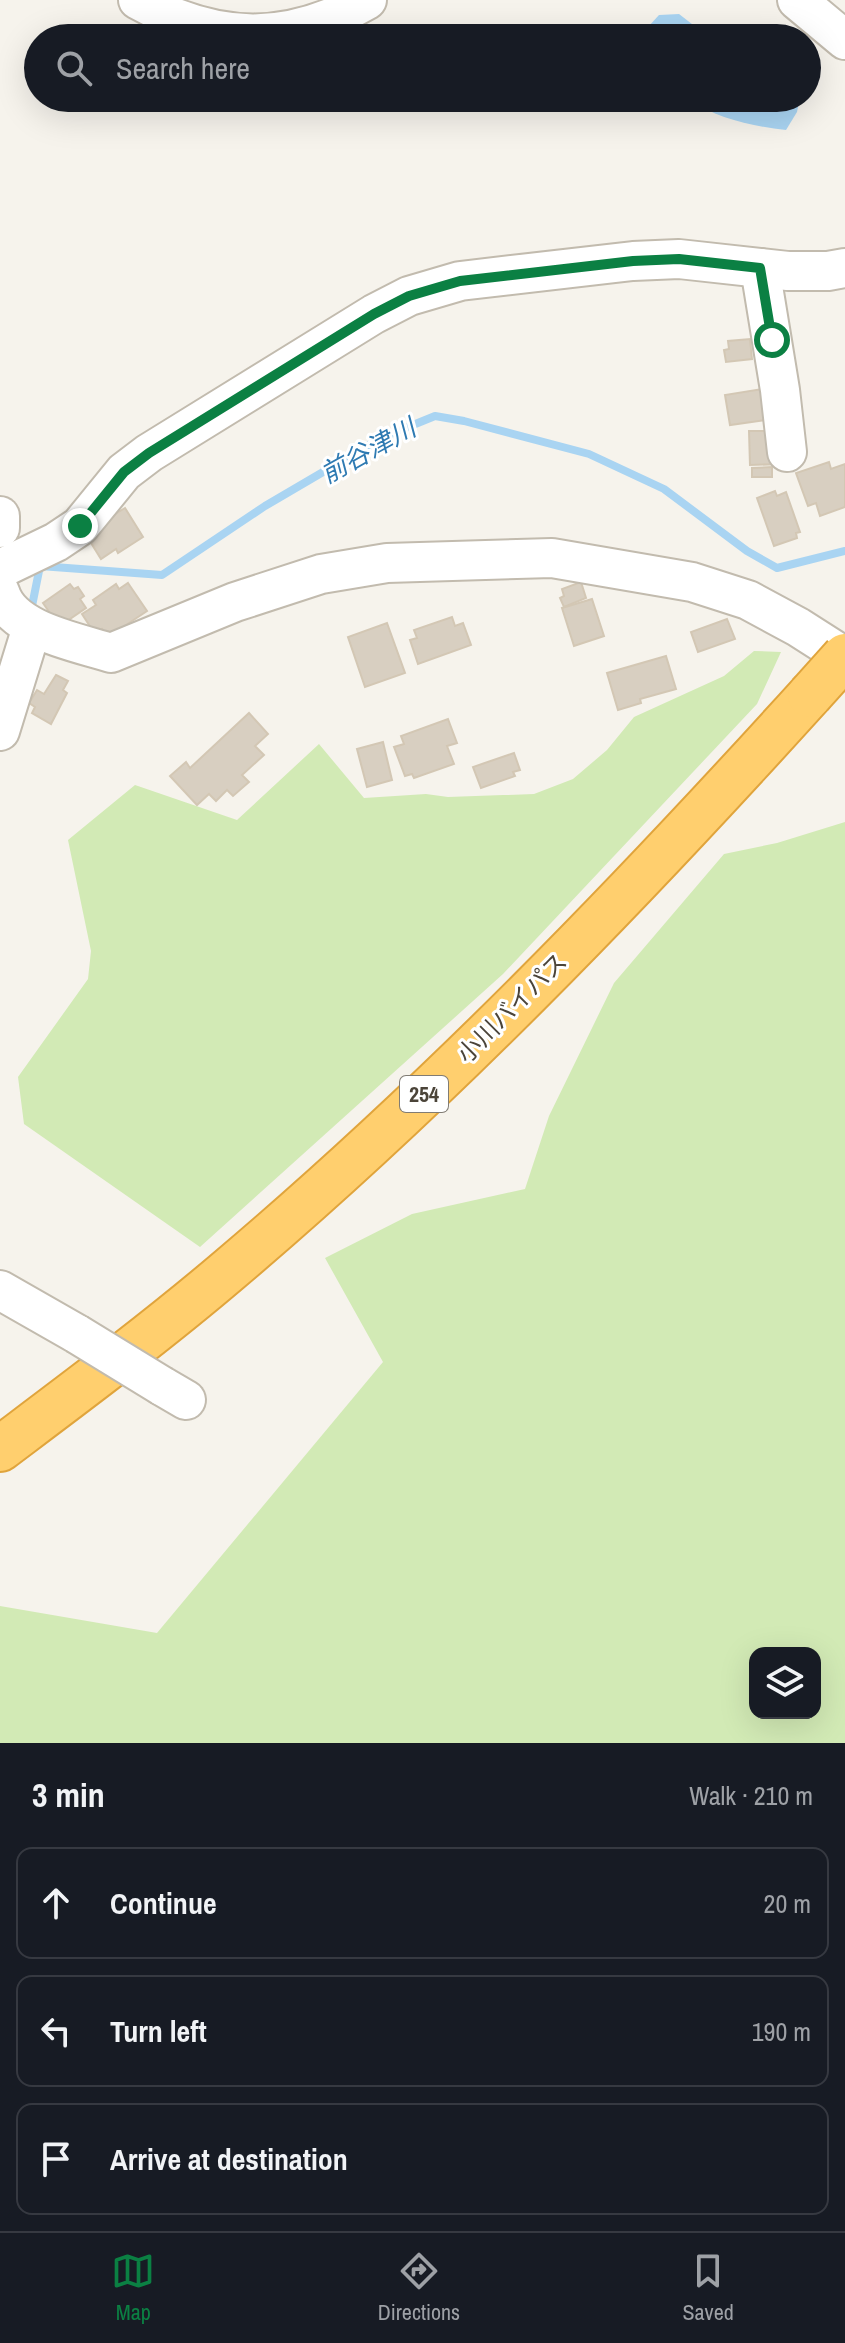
<!DOCTYPE html>
<html lang="en">
<head>
<meta charset="utf-8">
<style>
  :root { --surface:#171b24; --page:#20242c; --text:#f1f3f6; --muted:#9ea1a6; --line:#363941; --accent:#0b8043 }
  body { margin:0; font-family:"Archivo Narrow","Noto Sans JP",sans-serif; background:var(--page); color:var(--text) }
  .controls { position:absolute; right:24px; bottom:24px; display:grid; overflow:hidden; border-radius:16px; box-shadow:0 8px 32px #0002 }
  .controls button { width:72px; height:72px; display:grid; place-items:center; padding:0; border:0; border-bottom:2px solid var(--line); background:var(--surface); color:var(--text); font:40px sans-serif }
  .stop { position:absolute; width:24px; height:24px; margin:-18px; border:6px solid #0b8043; border-radius:50%; background:#fff }
  .stop.end { background:#0b8043; border-color:#fff; box-shadow:0 2px 8px #0008 }
  .list { margin:0; padding:0; list-style:none }
  h2 { display:flex; justify-content:space-between; align-items:center; height:104px; margin:0; padding:0 32px; font-size:34px }
  h2 small { font-size:26px; font-weight:400; color:var(--muted) }
  .list li { display:grid; grid-template-columns:52px 1fr auto; gap:24px; align-items:center; box-sizing:border-box; height:112px; margin:0 16px 16px; padding:0 16px; border:2px solid var(--line); border-radius:16px }
  .list b { display:block; font-size:30px; white-space:nowrap }
  .list em { font-size:26px; font-style:normal; color:var(--muted) }
  .icon { flex:none; width:44px; height:44px; fill:none; stroke:currentColor; stroke-width:2; stroke-linecap:round; stroke-linejoin:round }
  .map { position:relative; flex:none; width:845px; height:1743px; overflow:hidden }
  .search { position:absolute; background:var(--surface); box-shadow:0 8px 32px #0002; left:24px; right:24px; top:24px; height:88px; display:flex; align-items:center; gap:20px; box-sizing:border-box; padding:0 28px; border-radius:44px; color:var(--muted); font-size:30px }
  .sheet { height:488px; background:var(--surface) }
  nav { display:flex; justify-content:space-around; align-items:center; box-sizing:border-box; height:112px; border-top:2px solid var(--line); background:var(--surface); font-size:22px; color:var(--muted) }
  nav a { display:grid; justify-items:center; gap:4px }
  nav .on { color:var(--accent) }
  .map>svg:first-child { display:block }
  .green { fill:#d2eab5; fill-rule:evenodd }
  .water { fill:#a9d4f2 }
  .lines { fill:none; stroke-linecap:round; stroke-linejoin:round }
  .stream { stroke:#a9d4f2; stroke-width:8 }
  .building { fill:#d8cfc1; stroke:#d3c7b4; stroke-width:2 }
  .minor-casing { stroke:#c2bbae; stroke-width:42 }
  .highway-casing { stroke:#e0a43c; stroke-width:48 }
  .minor { stroke:#fff; stroke-width:38 }
  .highway { stroke:#ffcf6e; stroke-width:44 }
  .minor-bridge-casing { stroke:#c2bbae; stroke-width:42; stroke-linecap:butt }
  .highway-bridge-casing { stroke:#e0a43c; stroke-width:48; stroke-linecap:butt }
  .minor-bridge { stroke:#fff; stroke-width:38 }
  .highway-bridge { stroke:#ffcf6e; stroke-width:44 }
  .route { stroke:#0b8043; stroke-width:10 }
  .labels { text-anchor:middle; stroke-width:6; stroke-linejoin:round; paint-order:stroke }
  .shield { fill:#fff; stroke:#817c74; stroke-width:2 }
  .shield-label { font-size:22px; font-weight:bold; fill:#4b4439 }
  .street-label { font-size:24px; fill:#4b4439; stroke:#fff }
  .water-label { font-size:26px; font-style:italic; fill:#2e7ab2; stroke:#fff }
</style>
</head>
<body>
<div class="map">
<svg width="845" height="1743" viewBox="0 0 845 1743">
  <rect width="100%" height="100%" fill="#f6f3ec"/>
  <g class="green">
    <polygon points="754,651 781,652 757,704 503,974 200,1247 24,1124 18,1077 88,979 91,951 68,840 135,785 237,820 319,744 364,798 426,794 448,797 534,794 573,779 607,750 634,717 724,676"/>
    <path d="M845,822V1743H0V1606L157,1633L383,1362L325,1258L412,1214L525,1189L549,1116L614,983L724,854L777,843ZM755,1653H815V1713H755Z"/>
  </g>
  <g class="water">
    <polygon points="679,14 710,38 638,38 659,15"/>
    <path d="M688,98H800L797,112L786,130C752,126 716,119 688,98Z"/>
  </g>
  <g class="lines">
    <polyline class="stream" points="29,611 32,606 40,566 162,575 265,506 381,438 435,416 464,421 589,454 664,489 747,551 777,568 845,551"/>
  </g>
  <g class="building">
    <polygon points="750,339 752,359 726,362 724,350 729,349 728,341"/>
    <polygon points="768,388 772,419 730,425 725,395"/>
    <polygon points="749,431 782,431 782,464 750,465"/>
    <polygon points="829,462 831,469 845,464 845,507 820,516 816,503 808,506 796,473"/>
    <polygon points="772,467 772,477 752,477 752,468"/>
    <polygon points="775,491 777,496 786,492 800,532 796,533 797,538 774,546 757,498"/>
    <polygon points="125,508 143,537 118,553 116,549 101,559 88,538 99,524"/>
    <polygon points="581,582 586,598 564,607 560,598 564,596 562,589"/>
    <polygon points="128,583 147,611 108,637 102,629 95,634 82,614 96,605 93,600 116,584 119,589"/>
    <polygon points="70,584 74,589 78,587 84,596 80,599 86,608 64,623 54,619 43,603"/>
    <polygon points="592,599 604,636 574,646 562,608"/>
    <polygon points="452,617 455,626 463,623 471,645 418,664 410,640 417,638 414,630"/>
    <polygon points="727,619 735,639 698,652 691,632"/>
    <polygon points="387,623 405,673 365,687 348,637"/>
    <polygon points="666,656 676,689 640,699 641,703 618,710 607,673"/>
    <polygon points="56,675 68,681 63,690 67,693 51,724 32,713 35,707 29,703 37,690 44,694"/>
    <polygon points="249,713 268,734 255,746 264,755 242,775 249,782 233,796 227,790 216,801 209,794 197,805 170,776 186,762 190,768"/>
    <polygon points="448,719 457,743 447,746 454,764 414,778 412,774 405,776 394,747 404,744 401,736"/>
    <polygon points="383,742 392,780 367,787 357,749"/>
    <polygon points="514,753 520,770 513,772 515,776 481,788 473,767"/>
  </g>
  <g class="lines">
    <defs>
      <g id="minor">
        <path d="M138,0C217,44 289,45 367,0"/>
        <polyline points="797,0 845,40"/>
        <polyline points="760,268 780,390 787,452"/>
        <polyline points="0,516 0,528"/>
        <polyline points="0,569 56,542 80,526 124,472 149,453 374,314 409,296 460,281 633,261 679,259 788,271 828,271 845,268"/>
        <path d="M0,592C11,631 77,642 111,653L235,602L321,574L387,563L552,558L692,582L748,600L798,627L845,657"/>
        <polyline points="0,731 32,627"/>
        <polyline points="0,1290 77,1334"/>
        <polyline points="162,1386 186,1400"/>
      </g>
      <path id="highway" d="M0,1449C77,1391 155,1333 229,1270C437,1094 627,897 810,695"/>
    </defs>
    <use href="#minor" class="minor-casing"/>
    <use href="#highway" class="highway-casing"/>
    <use href="#minor" class="minor"/>
    <use href="#highway" class="highway"/>
    <defs>
      <polyline id="minor-bridge" points="77,1334 162,1386"/>
      <polyline id="highway-bridge" points="810,695 845,656"/>
    </defs>
    <use href="#minor-bridge" class="minor-bridge-casing"/>
    <use href="#highway-bridge" class="highway-bridge-casing"/>
    <use href="#minor-bridge" class="minor-bridge"/>
    <use href="#highway-bridge" class="highway-bridge"/>
  </g>
  <g class="lines">
    <polyline class="route" points="80,526 124,472 149,453 374,314 409,296 460,281 633,261 679,259 760,268 772,340"/>
  </g>
  <g class="labels">
    <rect class="shield" x="400" y="1076" width="48" height="36" rx="6"/>
    <g class="shield-label">
      <text x="424" y="1102">254</text>
    </g>
    <g class="street-label">
      <text transform="translate(512 1008) rotate(-45)" y="8">小川バイパス</text>
    </g>
    <g class="water-label">
      <text transform="translate(368 451) rotate(-29)" y="9">前谷津川</text>
    </g>
  </g>
</svg>
<div class="controls">
<button><svg class="icon" aria-label="layers" viewBox="0 0 24 24"><path d="M12 4l9 5-9 5-9-5zM3 14l9 5 9-5"/></svg></button>
</div>
<div class="stop" style="left:772px;top:340px"></div>
<div class="stop end" style="left:80px;top:526px"></div>
<div class="search"><svg class="icon" aria-label="search" viewBox="0 0 24 24"><circle cx="10" cy="10" r="6"/><path d="M15 15l6 6"/></svg>Search here</div>
</div>
<section class="sheet">
<h2>3 min<small>Walk · 210 m</small></h2>
<ul class="list">
<li><svg class="icon" aria-label="ahead" viewBox="0 0 24 24"><path d="M12 20V5M6 11l6-6 6 6"/></svg><div><b>Continue</b></div><em>20 m</em></li>
<li><svg class="icon" aria-label="left" viewBox="0 0 24 24"><path d="M17 20v-9H6M10 6l-5 5 5 5"/></svg><div><b>Turn left</b></div><em>190 m</em></li>
<li><svg class="icon" aria-label="arrive" viewBox="0 0 24 24"><path d="M6 21V4h12l-3 4 3 4H6"/></svg><div><b>Arrive at destination</b></div></li>
</ul>
</section>
<nav>
<a class="on"><svg class="icon" aria-label="map" viewBox="0 0 24 24"><path d="M3 6l6-2 6 2 6-2v14l-6 2-6-2-6 2zM9 4v14M15 6v14"/></svg>Map</a>
<a><svg class="icon" aria-label="directions" viewBox="0 0 24 24"><path d="M12 3l9 9-9 9-9-9zM9 14v-3h6M13 9l2 2-2 2"/></svg>Directions</a>
<a><svg class="icon" aria-label="saved" viewBox="0 0 24 24"><path d="M7 4h10v16l-5-4-5 4z"/></svg>Saved</a>
</nav>
</body>
</html>
